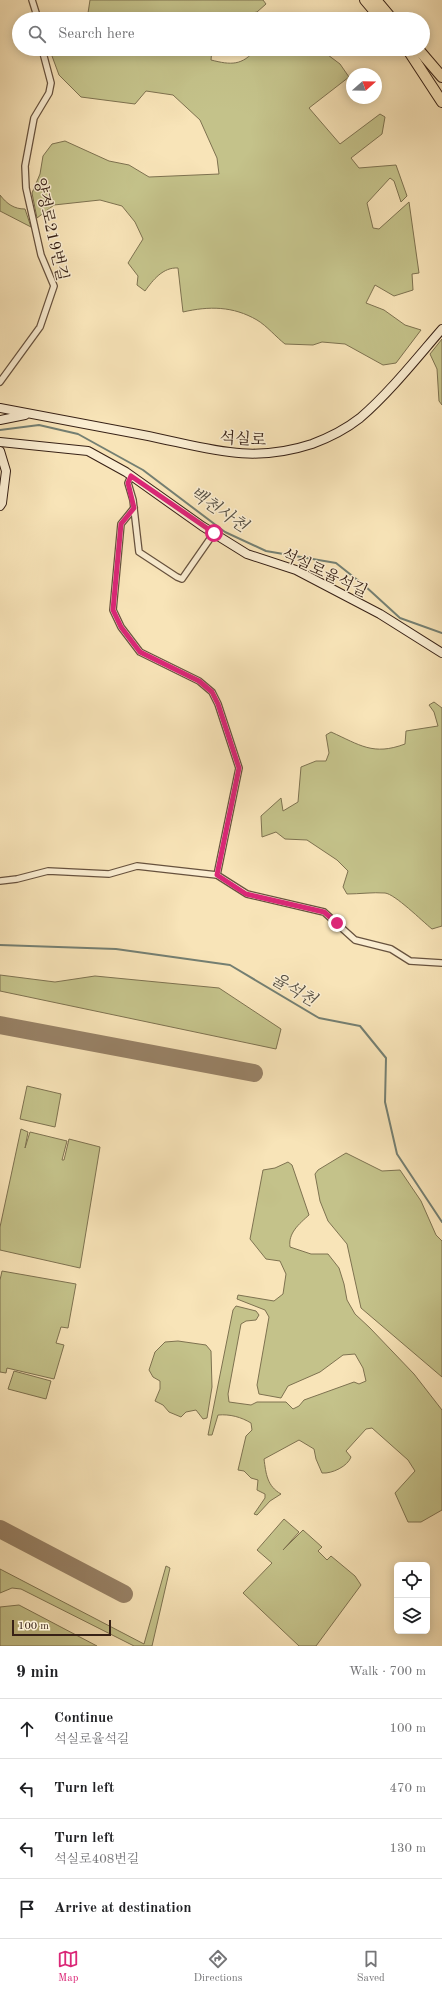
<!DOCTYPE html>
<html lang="en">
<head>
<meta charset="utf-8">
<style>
  :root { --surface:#fff; --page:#f6f6f6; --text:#202124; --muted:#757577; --line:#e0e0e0; --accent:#db2777 }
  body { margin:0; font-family:"Old Standard TT","Noto Serif KR",serif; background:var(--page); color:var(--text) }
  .controls { position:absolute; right:12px; bottom:12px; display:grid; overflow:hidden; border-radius:6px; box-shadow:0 2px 10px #0003 }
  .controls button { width:36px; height:36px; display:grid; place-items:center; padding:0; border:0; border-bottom:1px solid var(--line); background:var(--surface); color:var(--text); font:20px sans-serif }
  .compass { position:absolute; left:346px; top:68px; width:36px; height:36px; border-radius:50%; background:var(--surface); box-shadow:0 2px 10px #0003; rotate:70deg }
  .scale { position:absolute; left:12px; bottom:10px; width:99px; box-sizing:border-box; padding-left:4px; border:2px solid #372116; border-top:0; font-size:11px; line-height:14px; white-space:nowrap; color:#372116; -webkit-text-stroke:3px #faedd1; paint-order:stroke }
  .stop { position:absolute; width:12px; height:12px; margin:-9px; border:3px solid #db2777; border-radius:50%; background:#fff }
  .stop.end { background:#db2777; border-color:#fff; box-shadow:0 1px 4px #0008 }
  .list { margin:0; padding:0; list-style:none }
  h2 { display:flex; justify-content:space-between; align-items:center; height:52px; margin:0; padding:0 16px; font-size:17px }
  h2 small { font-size:13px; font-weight:400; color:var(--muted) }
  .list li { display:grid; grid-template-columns:26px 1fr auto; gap:12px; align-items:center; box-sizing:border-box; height:60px; padding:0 16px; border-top:1px solid var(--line) }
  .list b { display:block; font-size:15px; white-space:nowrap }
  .list p { margin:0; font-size:13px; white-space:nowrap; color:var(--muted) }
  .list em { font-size:13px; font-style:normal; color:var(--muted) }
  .icon { flex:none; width:22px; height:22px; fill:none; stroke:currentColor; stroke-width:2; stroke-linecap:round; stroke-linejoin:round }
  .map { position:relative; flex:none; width:442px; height:1646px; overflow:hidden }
  .search { position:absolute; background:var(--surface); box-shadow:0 2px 10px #0003; left:12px; right:12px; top:12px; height:44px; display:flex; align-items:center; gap:10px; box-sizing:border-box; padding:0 14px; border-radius:22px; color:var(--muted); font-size:15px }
  .sheet { height:292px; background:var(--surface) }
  nav { display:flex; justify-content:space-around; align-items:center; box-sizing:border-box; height:56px; border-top:1px solid var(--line); background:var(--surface); font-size:11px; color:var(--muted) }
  nav a { display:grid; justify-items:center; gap:2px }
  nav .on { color:var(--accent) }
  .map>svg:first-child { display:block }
  .green { fill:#c4c28a; stroke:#7e7250 }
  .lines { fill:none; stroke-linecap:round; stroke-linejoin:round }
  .stream { stroke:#747f72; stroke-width:2 }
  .taxiway { stroke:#988267; stroke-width:18 }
  .street-casing { stroke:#67523e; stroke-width:8 }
  .secondary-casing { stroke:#372116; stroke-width:10 }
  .highway-casing { stroke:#372116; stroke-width:12 }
  .street { stroke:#faedd1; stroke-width:5.5 }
  .secondary { stroke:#faedd1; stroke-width:8 }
  .highway { stroke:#f8e4b8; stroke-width:10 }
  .route { stroke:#db2777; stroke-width:5 }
  .labels { text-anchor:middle; stroke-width:3; stroke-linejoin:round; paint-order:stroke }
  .street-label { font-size:16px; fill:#372116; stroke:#faedd1 }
  .water-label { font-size:17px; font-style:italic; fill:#565044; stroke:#faedd1 }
</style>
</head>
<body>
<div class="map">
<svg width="442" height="1646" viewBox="0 0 442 1646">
  <rect width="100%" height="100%" fill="#f8e4b8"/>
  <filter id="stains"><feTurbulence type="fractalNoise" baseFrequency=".005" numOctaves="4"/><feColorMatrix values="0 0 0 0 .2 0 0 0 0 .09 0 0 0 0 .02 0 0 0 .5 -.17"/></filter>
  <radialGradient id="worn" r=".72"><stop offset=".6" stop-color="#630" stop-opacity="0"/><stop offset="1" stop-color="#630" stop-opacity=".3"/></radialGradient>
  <g class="green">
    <polygon points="90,0 263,0 266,4 257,12 224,19 77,19 88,13"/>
    <path d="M54,49H212L211,60C231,65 242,66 256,49H320L340,64L349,77L309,108L340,144L380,114L385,117L382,134L351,158L359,168L396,165L407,196L401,202L394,181L390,178L367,203L373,228L379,229L409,202L419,273L412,274L413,290L394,296L375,285L366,303L384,310L405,325L421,330L396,363L383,365L345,344L322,342L313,345L285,344C276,337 267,326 257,320C233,306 209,306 183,312L178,268C163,267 153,280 145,291L137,285L138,276L128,263L143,239L135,222L122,206L100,200L54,205L37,218L32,193L40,174L43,156L52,144L65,141L109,161L129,165L149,177L219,174L217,158L200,120L173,95L146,91L135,104L81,97L59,75L52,56Z"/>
    <path d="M0,195C7,204 14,209 25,209L31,227L0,211Z"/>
    <polygon points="442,339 442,405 439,401 437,369 430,354"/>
    <path d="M434,702L442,708V926L432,929C422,921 395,894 385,893C373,892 359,894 347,894L343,887L348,871L337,860L307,840L285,839L276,832L262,837L261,816L281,798L283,811L298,802L301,767L316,761H326L329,753L326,735L331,732C360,745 373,756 405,744L406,731L438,726L434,712L429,705Z"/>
    <polygon points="0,975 55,982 95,976 219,988 281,1029 276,1049 0,991"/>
    <polygon points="27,1086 61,1094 55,1127 20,1119"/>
    <polygon points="21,1129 28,1132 25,1148 30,1132 67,1141 62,1160 64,1160 69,1139 100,1147 80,1268 0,1250 0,1227"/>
    <polygon points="346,1153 382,1171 400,1170 421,1201 436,1235 442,1241 442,1377 361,1308 347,1244 328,1221 320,1201 315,1174 318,1170"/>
    <path d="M288,1162L292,1165L309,1215C299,1224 288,1233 290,1247L311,1254H328L339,1268L344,1284L347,1300L355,1314L370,1328L414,1374L442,1410V1510L421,1522H408L395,1493L415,1471L408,1460L372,1428L366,1429L346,1451L351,1457C348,1466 332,1474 322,1473L316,1459L314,1449L299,1440L264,1459C266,1474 267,1486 281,1494L270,1501L257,1515L254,1514L265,1498V1494L257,1490L258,1480L251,1478L244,1471L238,1470L246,1436L252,1430L251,1423C241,1417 230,1414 218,1415L212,1435H208L233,1310L236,1306L256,1311L259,1315L256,1320L246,1321L241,1324L228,1394L229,1402L251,1405L257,1402H286L293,1409L299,1406L304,1400L354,1382L359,1384L366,1381L363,1368L355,1354L343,1355L320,1372L288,1386L281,1398L259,1394L257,1385L269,1317L265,1310L237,1299L238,1295L274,1301L283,1294L286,1274L280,1261L266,1259L250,1239L263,1170L275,1168Z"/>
    <polygon points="2,1271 76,1284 68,1328 61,1327 56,1343 64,1345 54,1379 7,1368 6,1373 0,1372 0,1280"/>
    <polygon points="178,1341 206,1345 211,1351 212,1387 207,1418 203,1419 196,1410 186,1412 181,1417 169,1412 163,1405 155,1401 160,1389 160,1381 153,1377 149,1370 155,1352 165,1342"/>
    <polygon points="14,1371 51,1381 46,1399 8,1389"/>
    <polygon points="284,1519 299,1532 283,1550 303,1530 322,1547 318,1551 327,1560 331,1556 355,1576 361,1585 316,1646 299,1646 243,1593 272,1563 257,1550"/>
    <polygon points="166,1566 170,1568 152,1646 134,1646 21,1589 12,1588 0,1593 0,1569 144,1644"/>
    <polygon points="19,1605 97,1646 0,1646 0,1607"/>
  </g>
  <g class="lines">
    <g class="stream">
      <polyline points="0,430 39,425 78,434 143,470 225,532 266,551 336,563 365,586 400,618 442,633"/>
      <polyline points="0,945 116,949 230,965 319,1018 360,1026 386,1058 385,1102 397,1154 442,1222"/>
    </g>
    <g class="taxiway">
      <polyline points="0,1025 254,1073"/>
      <polyline points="0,1529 124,1594"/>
    </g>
    <defs>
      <g id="street">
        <polyline points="32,0 38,19"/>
        <polyline points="0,382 40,327 54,286 41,255 26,188 25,166 34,118 49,93 51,83 42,49"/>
        <polyline points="131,476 128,483 133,500 139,552 177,577 182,579 214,533"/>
        <polyline points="134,508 121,524 113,610 121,627 140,652 199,681 212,692 218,704 239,768 217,875"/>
        <polyline points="0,881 17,879 48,871 109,874 137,866 217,875 247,894 324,912 355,940 391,949 410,961 442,963"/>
      </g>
      <g id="secondary">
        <path d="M0,408C48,417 95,426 143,435C205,447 248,465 312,444C328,438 346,429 360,418C390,392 416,359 442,329"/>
        <polyline points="0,420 25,415"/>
        <polyline points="0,442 88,451 126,472 202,526 247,554 296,570 380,614 442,653"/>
        <polyline points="0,451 6,471 2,503 0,506"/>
      </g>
      <g id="highway">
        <polyline points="365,0 381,19"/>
        <polyline points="376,0 392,19"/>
        <polyline points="418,49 442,77"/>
        <polyline points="408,50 442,102"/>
      </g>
    </defs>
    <use href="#street" class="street-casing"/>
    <use href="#secondary" class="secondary-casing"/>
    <use href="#highway" class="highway-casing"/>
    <use href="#street" class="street"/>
    <use href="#secondary" class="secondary"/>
    <use href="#highway" class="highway"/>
  </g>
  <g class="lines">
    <polyline class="route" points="214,533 131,476 128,483 134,508 121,524 113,610 121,627 140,652 199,681 212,692 218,704 239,768 217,875 246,894 324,912 337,923"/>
  </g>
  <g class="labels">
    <g class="street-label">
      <text transform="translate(52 229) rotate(77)" y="6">양정로219번길</text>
      <text transform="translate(243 438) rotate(3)" y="6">석실로</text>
      <text transform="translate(325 572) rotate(25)" y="6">석실로율석길</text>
    </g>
    <g class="water-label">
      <text transform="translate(219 509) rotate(34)" y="6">백천사천</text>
      <text transform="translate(294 989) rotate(30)" y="6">율석천</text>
    </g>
  </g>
  <rect width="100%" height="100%" filter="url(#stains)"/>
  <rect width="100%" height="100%" fill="url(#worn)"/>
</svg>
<div class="controls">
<button><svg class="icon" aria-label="locate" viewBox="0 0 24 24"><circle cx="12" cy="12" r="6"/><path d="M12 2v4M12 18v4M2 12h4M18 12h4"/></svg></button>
<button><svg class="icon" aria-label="layers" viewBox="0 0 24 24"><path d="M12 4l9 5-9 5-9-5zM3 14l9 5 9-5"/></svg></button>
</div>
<svg class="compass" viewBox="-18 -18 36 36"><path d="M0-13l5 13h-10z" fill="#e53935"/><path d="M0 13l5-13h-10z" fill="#757577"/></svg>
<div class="scale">100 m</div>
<div class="stop" style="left:214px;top:533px"></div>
<div class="stop end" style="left:337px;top:923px"></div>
<div class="search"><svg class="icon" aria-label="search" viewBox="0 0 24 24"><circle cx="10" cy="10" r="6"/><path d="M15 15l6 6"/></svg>Search here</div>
</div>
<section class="sheet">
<h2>9 min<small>Walk · 700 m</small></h2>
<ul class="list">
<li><svg class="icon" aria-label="ahead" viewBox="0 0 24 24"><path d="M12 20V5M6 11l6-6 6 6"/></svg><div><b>Continue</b><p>석실로율석길</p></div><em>100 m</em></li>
<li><svg class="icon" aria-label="left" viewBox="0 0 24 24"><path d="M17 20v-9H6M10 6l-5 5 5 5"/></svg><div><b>Turn left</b></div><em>470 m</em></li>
<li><svg class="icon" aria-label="left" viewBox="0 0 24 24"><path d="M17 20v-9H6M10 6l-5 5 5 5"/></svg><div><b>Turn left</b><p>석실로408번길</p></div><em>130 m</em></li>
<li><svg class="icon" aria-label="arrive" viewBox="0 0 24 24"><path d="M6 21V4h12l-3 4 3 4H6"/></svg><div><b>Arrive at destination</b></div></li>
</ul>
</section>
<nav>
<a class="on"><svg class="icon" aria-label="map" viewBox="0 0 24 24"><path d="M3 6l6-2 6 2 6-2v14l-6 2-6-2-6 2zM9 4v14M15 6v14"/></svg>Map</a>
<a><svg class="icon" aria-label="directions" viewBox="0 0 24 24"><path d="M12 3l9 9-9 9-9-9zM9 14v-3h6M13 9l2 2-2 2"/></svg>Directions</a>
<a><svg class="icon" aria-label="saved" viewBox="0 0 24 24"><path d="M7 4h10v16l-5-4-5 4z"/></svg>Saved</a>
</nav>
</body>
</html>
